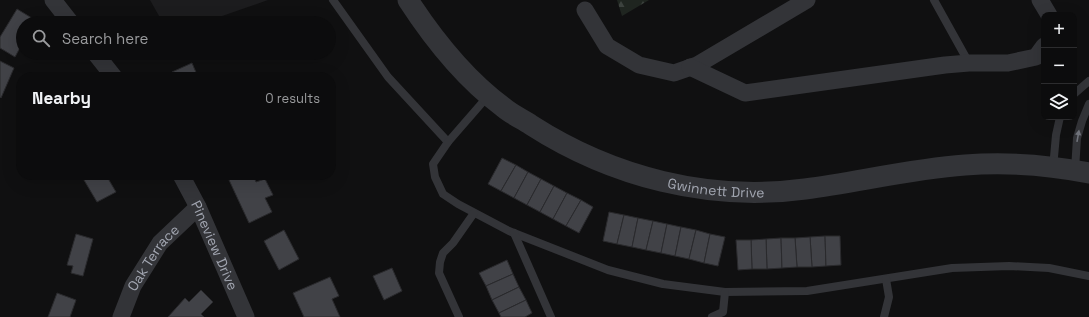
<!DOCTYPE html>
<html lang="en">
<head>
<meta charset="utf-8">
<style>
  :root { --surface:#0c0c0d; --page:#151516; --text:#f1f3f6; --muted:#9a9b9d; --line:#2c2c2e }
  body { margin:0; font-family:"Space Grotesk",sans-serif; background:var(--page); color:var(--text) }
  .controls { position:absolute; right:12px; top:12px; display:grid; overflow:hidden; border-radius:8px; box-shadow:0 4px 16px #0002 }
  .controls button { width:36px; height:36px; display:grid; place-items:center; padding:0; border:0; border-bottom:1px solid var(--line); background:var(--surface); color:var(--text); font:20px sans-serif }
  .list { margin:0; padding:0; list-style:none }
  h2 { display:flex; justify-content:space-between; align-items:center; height:52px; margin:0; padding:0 16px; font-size:17px }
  h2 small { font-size:13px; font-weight:400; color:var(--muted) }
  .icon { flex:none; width:22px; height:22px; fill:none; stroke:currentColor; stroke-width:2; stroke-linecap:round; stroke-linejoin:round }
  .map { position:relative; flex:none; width:1089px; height:317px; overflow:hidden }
  .search { position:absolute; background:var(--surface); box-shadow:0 4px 16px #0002; left:16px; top:16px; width:320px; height:44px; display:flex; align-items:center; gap:10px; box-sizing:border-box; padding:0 14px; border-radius:22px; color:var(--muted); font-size:15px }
  .panel { position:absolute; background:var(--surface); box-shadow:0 4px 16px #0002; left:16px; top:72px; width:320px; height:108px; border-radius:16px }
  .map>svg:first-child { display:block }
  .built { fill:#1c1c1e }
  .forest { fill:url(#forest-firs) }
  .building { fill:#414247; stroke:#2a2a2d }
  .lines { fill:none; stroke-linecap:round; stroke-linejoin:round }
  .service { stroke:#333438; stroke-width:8 }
  .minor { stroke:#333438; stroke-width:17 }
  .tertiary { stroke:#333438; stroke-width:21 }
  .oneway { fill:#70737b }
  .labels { text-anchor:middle; stroke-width:3.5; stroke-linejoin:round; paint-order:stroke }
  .street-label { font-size:14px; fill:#a2a6b1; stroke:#0b0b0c }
</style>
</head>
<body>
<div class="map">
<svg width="1089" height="317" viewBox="0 0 1089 317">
  <defs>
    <pattern id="forest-firs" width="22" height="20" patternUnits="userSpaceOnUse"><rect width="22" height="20" fill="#1f2520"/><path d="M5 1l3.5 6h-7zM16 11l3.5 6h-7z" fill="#3c423e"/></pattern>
  </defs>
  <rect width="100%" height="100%" fill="#101011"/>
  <polygon class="built" points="150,0 268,0 202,23 163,23"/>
  <polygon class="forest" points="617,0 649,0 622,16"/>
  <g class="building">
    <polygon points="17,9 40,23 23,23 23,42 15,57 0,48 0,37"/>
    <polygon points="0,61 14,68 1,98 0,97"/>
    <polygon points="192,63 198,77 174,77 172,72"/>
    <polygon points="502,158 516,165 501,191 488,184"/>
    <polygon points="516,165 528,172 514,198 501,191"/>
    <polygon points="528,172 541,179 527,205 514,198"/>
    <polygon points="81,175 106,175 116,192 97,202"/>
    <polygon points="240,175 253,175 256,182 265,179 273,195 265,198 272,212 249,223 229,180"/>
    <polygon points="541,179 554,186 540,212 527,205"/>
    <polygon points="554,186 567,193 553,219 540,212"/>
    <polygon points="567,193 581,200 566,226 553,219"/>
    <polygon points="581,200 593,207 579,233 566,226"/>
    <polygon points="609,212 624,215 617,244 603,241"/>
    <polygon points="624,215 638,218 632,247 617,244"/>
    <polygon points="638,218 653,221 646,250 632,247"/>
    <polygon points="653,221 667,224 661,253 646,250"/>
    <polygon points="667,224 681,227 675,256 661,253"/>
    <polygon points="681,227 696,230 689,259 675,256"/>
    <polygon points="284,230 299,259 279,270 264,241"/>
    <polygon points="696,230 710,234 704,263 689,259"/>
    <polygon points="76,234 93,239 83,276 71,273 73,266 67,265"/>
    <polygon points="710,234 725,237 718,266 704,263"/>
    <polygon points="825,236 826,266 812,267 810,237"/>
    <polygon points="825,236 840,236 841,265 826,266"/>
    <polygon points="810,237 812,267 797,267 795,238"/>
    <polygon points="781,238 782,268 767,269 766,239"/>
    <polygon points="781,238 795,238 797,267 782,268"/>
    <polygon points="766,239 767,269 752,269 751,240"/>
    <polygon points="736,240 751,240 752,269 738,270"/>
    <polygon points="507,260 513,274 486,286 479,273"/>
    <polygon points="392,268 402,291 384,300 373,276"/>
    <polygon points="513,274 519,287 492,300 486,286"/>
    <polygon points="330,277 339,296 332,299 340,317 304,317 293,293"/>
    <polygon points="519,287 526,300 499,313 492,300"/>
    <polygon points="201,290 213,302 201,314 204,317 168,317 185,298 189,302"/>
    <polygon points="57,293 76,300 70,317 48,317"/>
    <polygon points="526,300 532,313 525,317 501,317 499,313"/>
  </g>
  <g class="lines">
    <g class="service">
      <polyline points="333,0 388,77 448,142"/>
      <polyline points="934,0 969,63"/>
      <polyline points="1074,94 1089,81"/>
      <polyline points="488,96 448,142 433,164 435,177 443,194 458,204 509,231 608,270 663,284 725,292 807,291 952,268 1009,266 1049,268 1089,276"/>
      <polyline points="1053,168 1056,135 1060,117"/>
      <polyline points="1075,170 1077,138 1082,121 1089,104"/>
      <polyline points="514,233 551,317"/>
      <polyline points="459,317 439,273 440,262 443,253 453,243 474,213"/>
      <polyline points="712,317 723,312 725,292"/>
      <polyline points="884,317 889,297 886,279"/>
    </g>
    <g class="minor">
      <polyline points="53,0 71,23"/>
      <polyline points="1040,0 1049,15"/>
      <polyline points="585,10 607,46 639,65 674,73 697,65 807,0"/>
      <polyline points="95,53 114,77"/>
      <polyline points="690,67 745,93 945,65 969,63 1008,63 1036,57 1044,46"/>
      <path id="s1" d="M181,175L198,207L246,317"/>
      <path id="s2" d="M121,317L133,286L160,243L198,207"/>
    </g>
    <path class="tertiary" id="s3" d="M408,0C434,40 464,78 503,107C511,114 522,119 531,125C612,177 709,202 805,189C858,182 911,169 965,165C1006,162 1049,165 1089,173"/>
  </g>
  <defs><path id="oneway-solid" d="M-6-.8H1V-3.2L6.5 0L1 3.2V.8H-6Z"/></defs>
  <use class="oneway" href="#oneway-solid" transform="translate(1078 136) rotate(-80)"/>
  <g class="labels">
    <g class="street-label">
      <text dy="5" stroke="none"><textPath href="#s3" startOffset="375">Gwinnett Drive</textPath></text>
      <text dy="5" stroke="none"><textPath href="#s1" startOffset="78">Pineview Drive</textPath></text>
      <text dy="5" stroke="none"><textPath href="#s2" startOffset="68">Oak Terrace</textPath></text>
    </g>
  </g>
</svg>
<div class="controls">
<button>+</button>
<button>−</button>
<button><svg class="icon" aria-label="layers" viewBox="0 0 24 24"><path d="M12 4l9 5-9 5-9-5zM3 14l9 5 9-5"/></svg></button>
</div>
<div class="search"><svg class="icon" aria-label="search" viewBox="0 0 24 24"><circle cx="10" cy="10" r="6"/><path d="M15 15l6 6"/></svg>Search here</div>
<section class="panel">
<h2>Nearby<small>0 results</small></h2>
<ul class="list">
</ul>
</section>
</div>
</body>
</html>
